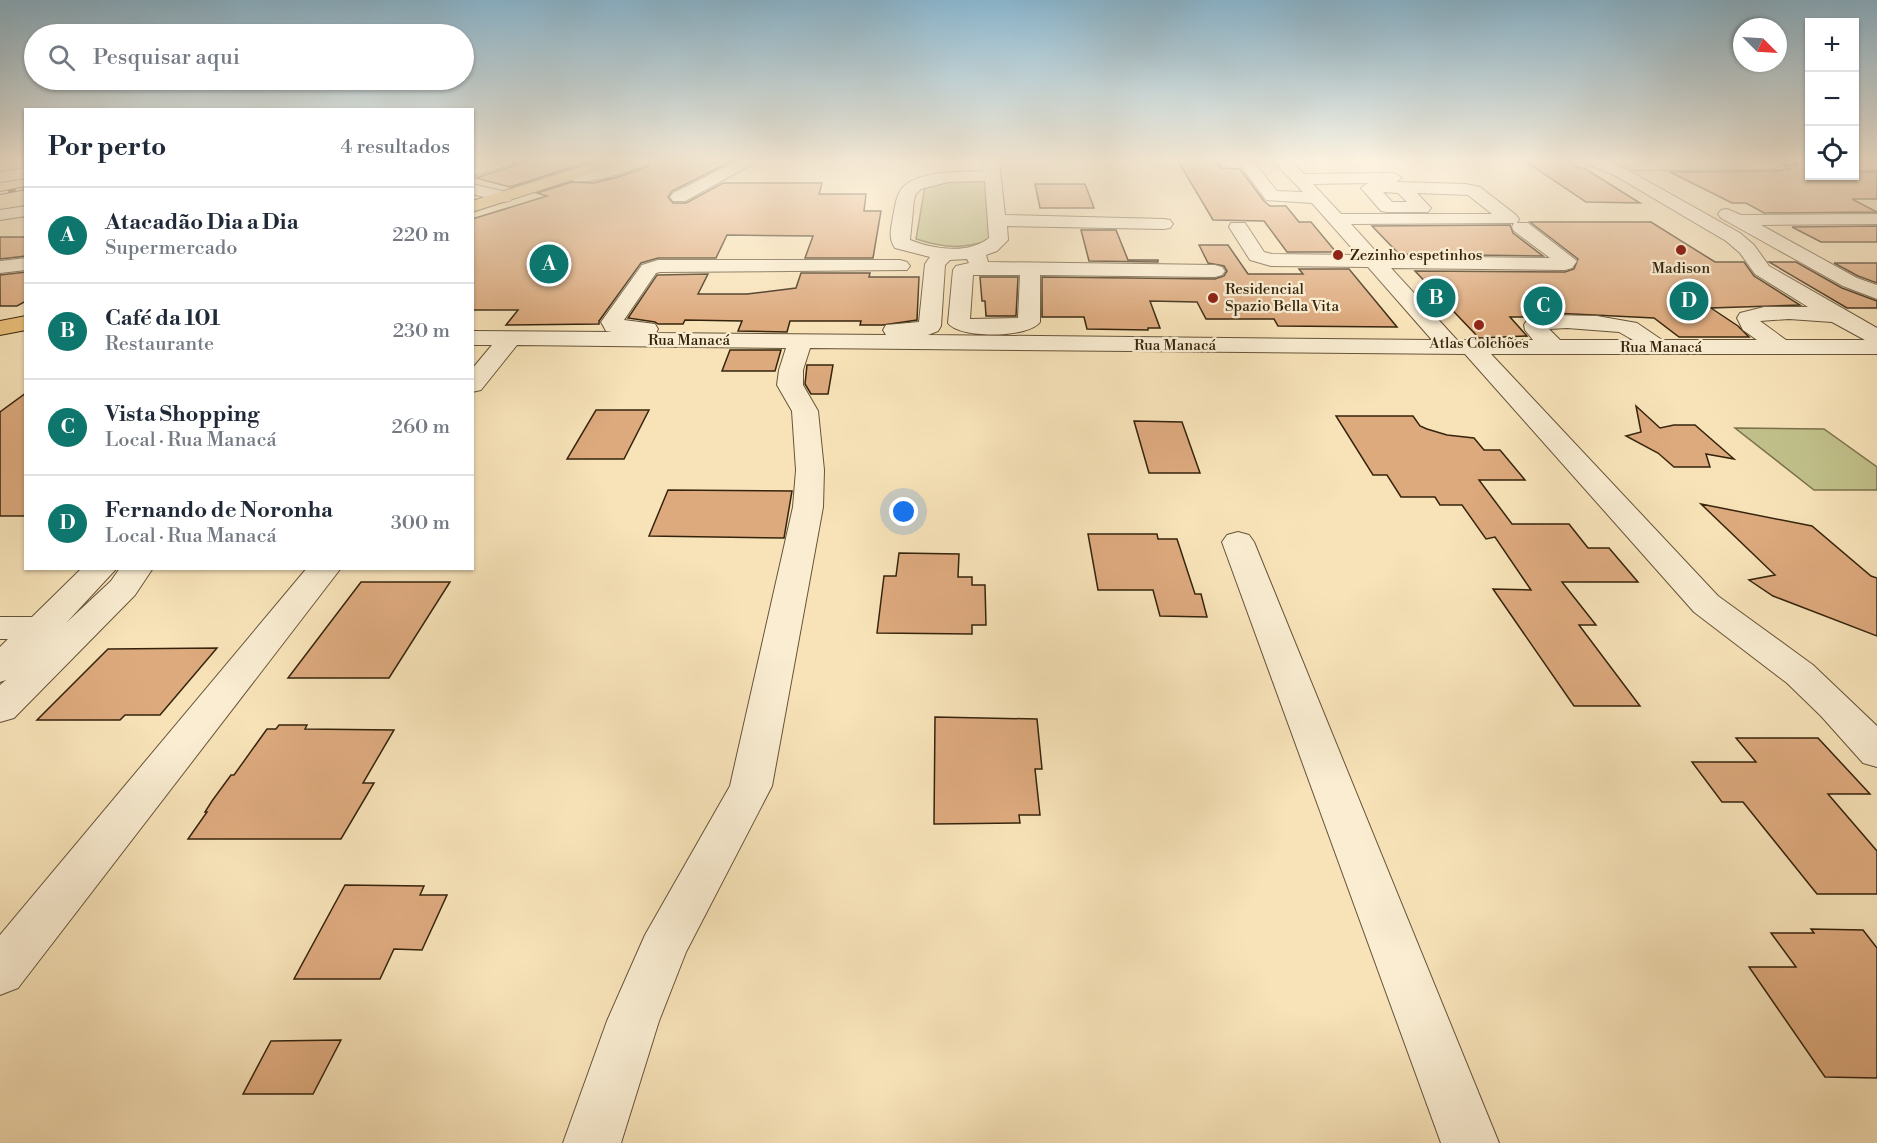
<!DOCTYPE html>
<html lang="pt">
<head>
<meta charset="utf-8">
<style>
  :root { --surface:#fff; --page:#f2f2f3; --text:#1f2937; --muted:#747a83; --line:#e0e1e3; --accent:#0f766e }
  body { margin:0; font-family:"Libre Bodoni",serif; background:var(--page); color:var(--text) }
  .controls { position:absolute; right:18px; top:18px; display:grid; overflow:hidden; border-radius:0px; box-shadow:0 2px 4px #0004 }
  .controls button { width:54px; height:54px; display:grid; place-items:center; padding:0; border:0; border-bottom:2px solid var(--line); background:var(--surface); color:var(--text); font:30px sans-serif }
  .compass { position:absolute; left:1733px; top:18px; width:54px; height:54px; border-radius:50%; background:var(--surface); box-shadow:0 2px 4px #0004; rotate:114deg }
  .you { position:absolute; left:904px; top:512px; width:21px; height:21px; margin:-15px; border:4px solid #fff; border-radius:50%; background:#1a73e8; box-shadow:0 0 0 9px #1a73e833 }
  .badge { display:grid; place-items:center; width:39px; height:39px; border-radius:50%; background:var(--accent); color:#fff; font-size:20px; font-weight:700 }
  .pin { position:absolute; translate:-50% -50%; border:3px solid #fff; box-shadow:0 2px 6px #0006 }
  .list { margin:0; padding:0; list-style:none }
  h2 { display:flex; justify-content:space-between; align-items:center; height:78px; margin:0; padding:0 24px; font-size:26px }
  h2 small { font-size:20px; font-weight:400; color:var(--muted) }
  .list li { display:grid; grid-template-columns:39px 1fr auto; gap:18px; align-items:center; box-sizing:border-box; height:96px; padding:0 24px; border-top:2px solid var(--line) }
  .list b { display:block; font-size:22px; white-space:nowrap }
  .list p { margin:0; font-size:20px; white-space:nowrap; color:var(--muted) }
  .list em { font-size:20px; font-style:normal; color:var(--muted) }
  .icon { flex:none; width:33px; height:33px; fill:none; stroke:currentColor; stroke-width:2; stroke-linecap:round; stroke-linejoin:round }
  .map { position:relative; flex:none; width:1877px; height:1143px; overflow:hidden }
  .search { position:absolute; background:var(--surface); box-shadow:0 2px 4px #0004; left:24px; top:24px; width:450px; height:66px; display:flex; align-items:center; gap:15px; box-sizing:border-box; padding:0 21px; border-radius:33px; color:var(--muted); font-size:22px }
  .panel { position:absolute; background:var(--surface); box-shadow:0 2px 4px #0004; left:24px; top:108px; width:450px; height:462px; border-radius:0px }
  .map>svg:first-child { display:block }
  .green { fill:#c2c28c; stroke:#7c734c; stroke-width:1.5 }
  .building { fill:#ddaa7e; stroke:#35240d; stroke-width:1.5 }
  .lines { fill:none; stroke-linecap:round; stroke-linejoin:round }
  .minor-casing { stroke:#665438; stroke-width:2 }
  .major-casing { stroke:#35240d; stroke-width:2 }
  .minor { fill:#faedd2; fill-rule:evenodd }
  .major { fill:#ecc27c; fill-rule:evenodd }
  .rail-casing { stroke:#35240d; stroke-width:4 }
  .rail { stroke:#faedd2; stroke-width:2; stroke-dasharray:8; stroke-linecap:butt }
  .poi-dot { fill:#8f2418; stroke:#faedd2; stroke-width:2 }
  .labels { text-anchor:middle; stroke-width:4.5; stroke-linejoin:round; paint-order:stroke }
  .far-poi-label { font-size:15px; fill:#35240d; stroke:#faedd2; text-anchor:start }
  .far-street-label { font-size:15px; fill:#35240d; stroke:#faedd2 }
</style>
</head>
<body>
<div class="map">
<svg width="1877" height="1143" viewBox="0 0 1877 1143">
  <rect width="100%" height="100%" fill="#f8e3b9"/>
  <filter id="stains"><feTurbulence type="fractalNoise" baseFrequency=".00333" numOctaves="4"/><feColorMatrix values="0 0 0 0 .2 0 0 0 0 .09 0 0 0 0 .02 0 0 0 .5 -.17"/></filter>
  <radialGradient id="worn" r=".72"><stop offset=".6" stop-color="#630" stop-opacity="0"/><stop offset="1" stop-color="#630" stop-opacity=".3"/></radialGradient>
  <g class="green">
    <path d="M980,179L989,183L993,239C963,249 947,249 916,239L925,186L943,180Z"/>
    <polygon points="1735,428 1824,429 1877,467 1877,490 1814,490"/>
  </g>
  <g class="building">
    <polygon points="516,161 591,161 510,187 476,178 513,166"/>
    <polygon points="652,161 732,161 672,191 668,197 673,203 686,203 723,183 822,183 819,194 866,194 864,211 881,211 873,258 805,258 813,236 727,235 716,258 658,258 641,263 599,321 599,324 506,325 518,310 472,310 472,219 547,196 537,193 572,182 593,183 618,177 649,166"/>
    <polygon points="1178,161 1216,161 1221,168 1240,169 1264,201 1270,206 1286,206 1299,222 1311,222 1336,252 1287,252 1264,221 1213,220"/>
    <polygon points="1525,161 1567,161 1579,168 1584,168 1640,203 1586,202"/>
    <polygon points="1789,161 1809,161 1809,176 1854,176 1854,172 1877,172 1877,199 1852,199 1877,212 1764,213 1746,203 1732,203 1670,172 1773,171 1790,169 1783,165 1798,165"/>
    <polygon points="1035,184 1085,184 1094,208 1040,208"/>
    <polygon points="1530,222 1651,222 1715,262 1744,262 1754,276 1800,305 1711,308 1738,326 1749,337 1679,337 1654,318 1553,313 1530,317 1510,317 1527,336 1479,338 1415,271 1565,272 1574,269 1578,259"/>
    <polygon points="1510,225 1513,233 1543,256 1399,254 1372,226"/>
    <polygon points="1877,226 1877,242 1821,242 1792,227"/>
    <polygon points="1081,230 1116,230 1128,260 1158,260 1158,262 1089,261"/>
    <polygon points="0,237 26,237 26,256 0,259"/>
    <polygon points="1199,245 1228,245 1248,274 1303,274 1299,269 1349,269 1397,327 1278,326 1274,319 1206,319 1197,302 1150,301 1160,328 1148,328 1148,330 1087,329 1084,317 1042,317 1042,277 1215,279 1224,276 1227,271 1224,266 1208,263"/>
    <polygon points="1769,262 1796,262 1842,288 1877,301 1877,308 1847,308"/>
    <polygon points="1834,263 1877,263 1877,283 1858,276"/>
    <polygon points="26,272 26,301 17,306 0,306 0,275"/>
    <polygon points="801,273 870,273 869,277 919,277 917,320 883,325 860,325 861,321 790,321 787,332 738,331 742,321 685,320 683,324 658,324 655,322 628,318 657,275 708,274 698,294 747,294 796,288"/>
    <polygon points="980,277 1018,277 1016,316 986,316 985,301 982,301"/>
    <polygon points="730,350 781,350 775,371 722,371"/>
    <polygon points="807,365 833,365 828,394 811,394 805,384"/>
    <polygon points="26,393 26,516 0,516 0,412"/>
    <polygon points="1636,406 1660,428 1674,425 1695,425 1734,459 1706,454 1710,467 1674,467 1658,453 1626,436 1641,432"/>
    <polygon points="596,410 649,410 624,459 567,459"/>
    <polygon points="1336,416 1413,416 1420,426 1427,429 1447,435 1474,438 1484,450 1500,450 1525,480 1479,480 1512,524 1569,524 1588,548 1609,548 1638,582 1562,582 1596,625 1579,625 1640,706 1574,706 1493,589 1531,590 1495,537 1486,539 1462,505 1440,505 1435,497 1401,497 1387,475 1373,475"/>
    <polygon points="1134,421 1182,422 1200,473 1149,473"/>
    <polygon points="668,490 792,491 784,538 649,536"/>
    <polygon points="1701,504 1812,526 1871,576 1877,578 1877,636 1773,596 1749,580 1775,575"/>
    <polygon points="1088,534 1157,534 1158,539 1177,539 1195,594 1201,594 1207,617 1160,616 1153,590 1098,590"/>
    <polygon points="899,553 959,554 958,577 972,577 972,585 985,585 986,625 972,625 972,634 877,633 884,576 896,576"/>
    <polygon points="361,582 450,582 389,678 288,678"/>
    <polygon points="217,648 160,715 125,715 120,720 37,720 108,649"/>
    <polygon points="935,717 1037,719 1042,769 1035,769 1040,815 1019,815 1020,823 934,824"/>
    <polygon points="279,725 307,725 305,729 394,730 363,783 374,783 341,839 188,839 207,812 205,812 212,801 231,775 234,775 267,729 276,729"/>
    <polygon points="1736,738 1818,738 1870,794 1828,794 1877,851 1877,894 1817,894 1743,802 1722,802 1692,762 1756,762"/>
    <polygon points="345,885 424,886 420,895 447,895 422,950 394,949 380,979 294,979"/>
    <polygon points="1811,929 1863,930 1877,948 1877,1078 1825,1077 1749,967 1796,967 1771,933 1814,933"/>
    <polygon points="341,1040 313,1094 243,1094 271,1041"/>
  </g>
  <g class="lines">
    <defs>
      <g id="minor">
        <polygon points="488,161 514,161 512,164 472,176 472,166"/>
        <path d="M625,161H650L648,164C631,170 578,191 565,176L573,171L597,170Z"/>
        <polygon points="737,161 758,161 685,201 673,201 670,197 673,193"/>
        <path d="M983,161H999L1005,215L1164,219L1170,220L1173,224L1170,228L1164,229L1007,226L1008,240L997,251L986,255L988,262L1215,265L1222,267L1225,271L1222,275L1215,277L1040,275V322C1029,338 959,339 948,323L953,270L956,266L969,263L967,259L950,260L945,265L941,326L938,331L928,335L1432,340L1368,267L1271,266L1250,260L1229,227L1231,223H1245L1264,252L1272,254L1358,255L1312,203L1266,200L1237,161H1253L1277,191L1303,192L1273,161H1290L1304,174L1394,173L1402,178L1396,182L1466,184L1480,187L1516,215L1519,219L1517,223H1528L1577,261L1572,268L1565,270L1391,268L1457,340H1533L1525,330L1524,325L1527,320L1553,315L1597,316L1637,323L1662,340H1757L1743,330L1737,318L1740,313L1764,307H1808L1755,274L1740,253L1726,241L1614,175L1586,164L1584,161H1607L1626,169L1740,233L1754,245L1769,266L1877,328V354H1491L1718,596L1813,665L1877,726V767L1863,763L1821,716L1787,683L1694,612L1465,354L810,348L803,370V385L818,411L824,470L823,507L772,786L686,952L659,1021L621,1143H563L607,1021L645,935L730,786L793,507L796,470L792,411L777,385L779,370L786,348L517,345L481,390L472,392V369L492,345H472V331L612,332L606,331L601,322L642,265L658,260H900L907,262L910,266L907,270L660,272L656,273L624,320L655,324L658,329L656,333L886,335L883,330L886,325L919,322L925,264L930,257L895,248C888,238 891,229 893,217C895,207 896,195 903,187C920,170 962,172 984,171ZM985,181L989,238C968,255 933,249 910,240L914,200L916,194L921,189L948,182ZM1368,183L1361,188L1381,211L1387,212H1428L1431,208L1417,193L1468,195L1492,214H1341L1313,184ZM1383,192L1398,193L1407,202H1392ZM1514,223L1512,227L1514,231L1550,258L1380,256L1351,224ZM973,275H1020L1018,318L970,319ZM1789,319L1832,322L1865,340H1786L1760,321ZM1567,328L1619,332L1633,340H1560L1549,329Z"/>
        <polygon points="1630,161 1779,161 1781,164 1773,169 1634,170 1626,165"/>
        <rect x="1854" y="161" width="23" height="9"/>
        <polygon points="26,168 26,178 0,182 0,172"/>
        <polygon points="472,184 510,193 513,197 510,201 504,202 472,194"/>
        <polygon points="26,206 26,216 0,220 0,210"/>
        <polygon points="1727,209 1741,215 1877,214 1877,224 1761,225 1857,278 1877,285 1877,299 1843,286 1721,218 1718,214 1721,210"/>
        <polygon points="26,258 26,270 0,273 0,261"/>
        <polygon points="1238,532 1249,535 1254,542 1499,1143 1441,1143 1222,542 1227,535"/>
        <polygon points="82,568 117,568 66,623 111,581 120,568 153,568 135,595 14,718 0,722 0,685 6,680 0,682 0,647 8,639 0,639 0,617 32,617"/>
        <polygon points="307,568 341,568 18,988 0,995 0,935"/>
      </g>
      <g id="major">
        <polygon points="599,161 624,161 622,164 472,212 472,201"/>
        <polygon points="26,316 26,330 0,335 0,321"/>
      </g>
    </defs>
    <use href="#minor" class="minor-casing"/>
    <use href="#major" class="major-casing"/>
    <use href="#minor" class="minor"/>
    <use href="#major" class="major"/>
    <defs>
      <polyline id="rail" points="0,193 26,188"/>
    </defs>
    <use href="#rail" class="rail-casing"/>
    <use href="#rail" class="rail"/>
  </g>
  <linearGradient id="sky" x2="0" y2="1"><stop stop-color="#8ab8d2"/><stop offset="0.5" stop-color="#fcf2e0"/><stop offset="1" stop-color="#fcf2e0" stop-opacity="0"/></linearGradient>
  <rect width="1877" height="321" fill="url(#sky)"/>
  <g class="poi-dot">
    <circle cx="1681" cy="250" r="6"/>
    <circle cx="1338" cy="255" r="6"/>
    <circle cx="1213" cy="298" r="6"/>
    <circle cx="1479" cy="325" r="6"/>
  </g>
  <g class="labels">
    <g class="far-poi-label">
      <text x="1350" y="260">Zezinho espetinhos</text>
      <text x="1681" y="273" text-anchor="middle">Madison</text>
      <text x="1225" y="294">Residencial<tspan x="1225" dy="17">Spazio Bella Vita</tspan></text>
      <text x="1479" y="348" text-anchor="middle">Atlas Colchões</text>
    </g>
    <g class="far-street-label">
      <text x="689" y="345">Rua Manacá</text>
      <text x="1175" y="350">Rua Manacá</text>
      <text x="1661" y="352">Rua Manacá</text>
    </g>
  </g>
  <rect width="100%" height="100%" filter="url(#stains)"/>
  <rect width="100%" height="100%" fill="url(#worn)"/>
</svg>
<div class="controls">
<button>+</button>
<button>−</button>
<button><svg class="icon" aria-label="locate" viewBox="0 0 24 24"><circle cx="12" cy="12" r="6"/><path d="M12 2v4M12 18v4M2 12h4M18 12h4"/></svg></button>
</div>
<svg class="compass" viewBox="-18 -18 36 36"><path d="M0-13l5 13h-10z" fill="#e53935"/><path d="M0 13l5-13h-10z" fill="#747a83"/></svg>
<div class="you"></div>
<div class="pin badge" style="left:549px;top:264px">A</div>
<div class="pin badge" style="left:1436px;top:298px">B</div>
<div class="pin badge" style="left:1543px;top:306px">C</div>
<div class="pin badge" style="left:1689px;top:301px">D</div>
<div class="search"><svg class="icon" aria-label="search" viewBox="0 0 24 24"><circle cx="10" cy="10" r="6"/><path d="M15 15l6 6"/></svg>Pesquisar aqui</div>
<section class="panel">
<h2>Por perto<small>4 resultados</small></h2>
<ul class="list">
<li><span class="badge">A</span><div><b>Atacadão Dia a Dia</b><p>Supermercado</p></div><em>220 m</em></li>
<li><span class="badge">B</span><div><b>Café da 101</b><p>Restaurante</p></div><em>230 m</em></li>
<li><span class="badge">C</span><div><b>Vista Shopping</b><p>Local · Rua Manacá</p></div><em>260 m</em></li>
<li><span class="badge">D</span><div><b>Fernando de Noronha</b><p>Local · Rua Manacá</p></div><em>300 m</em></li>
</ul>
</section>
</div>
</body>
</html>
